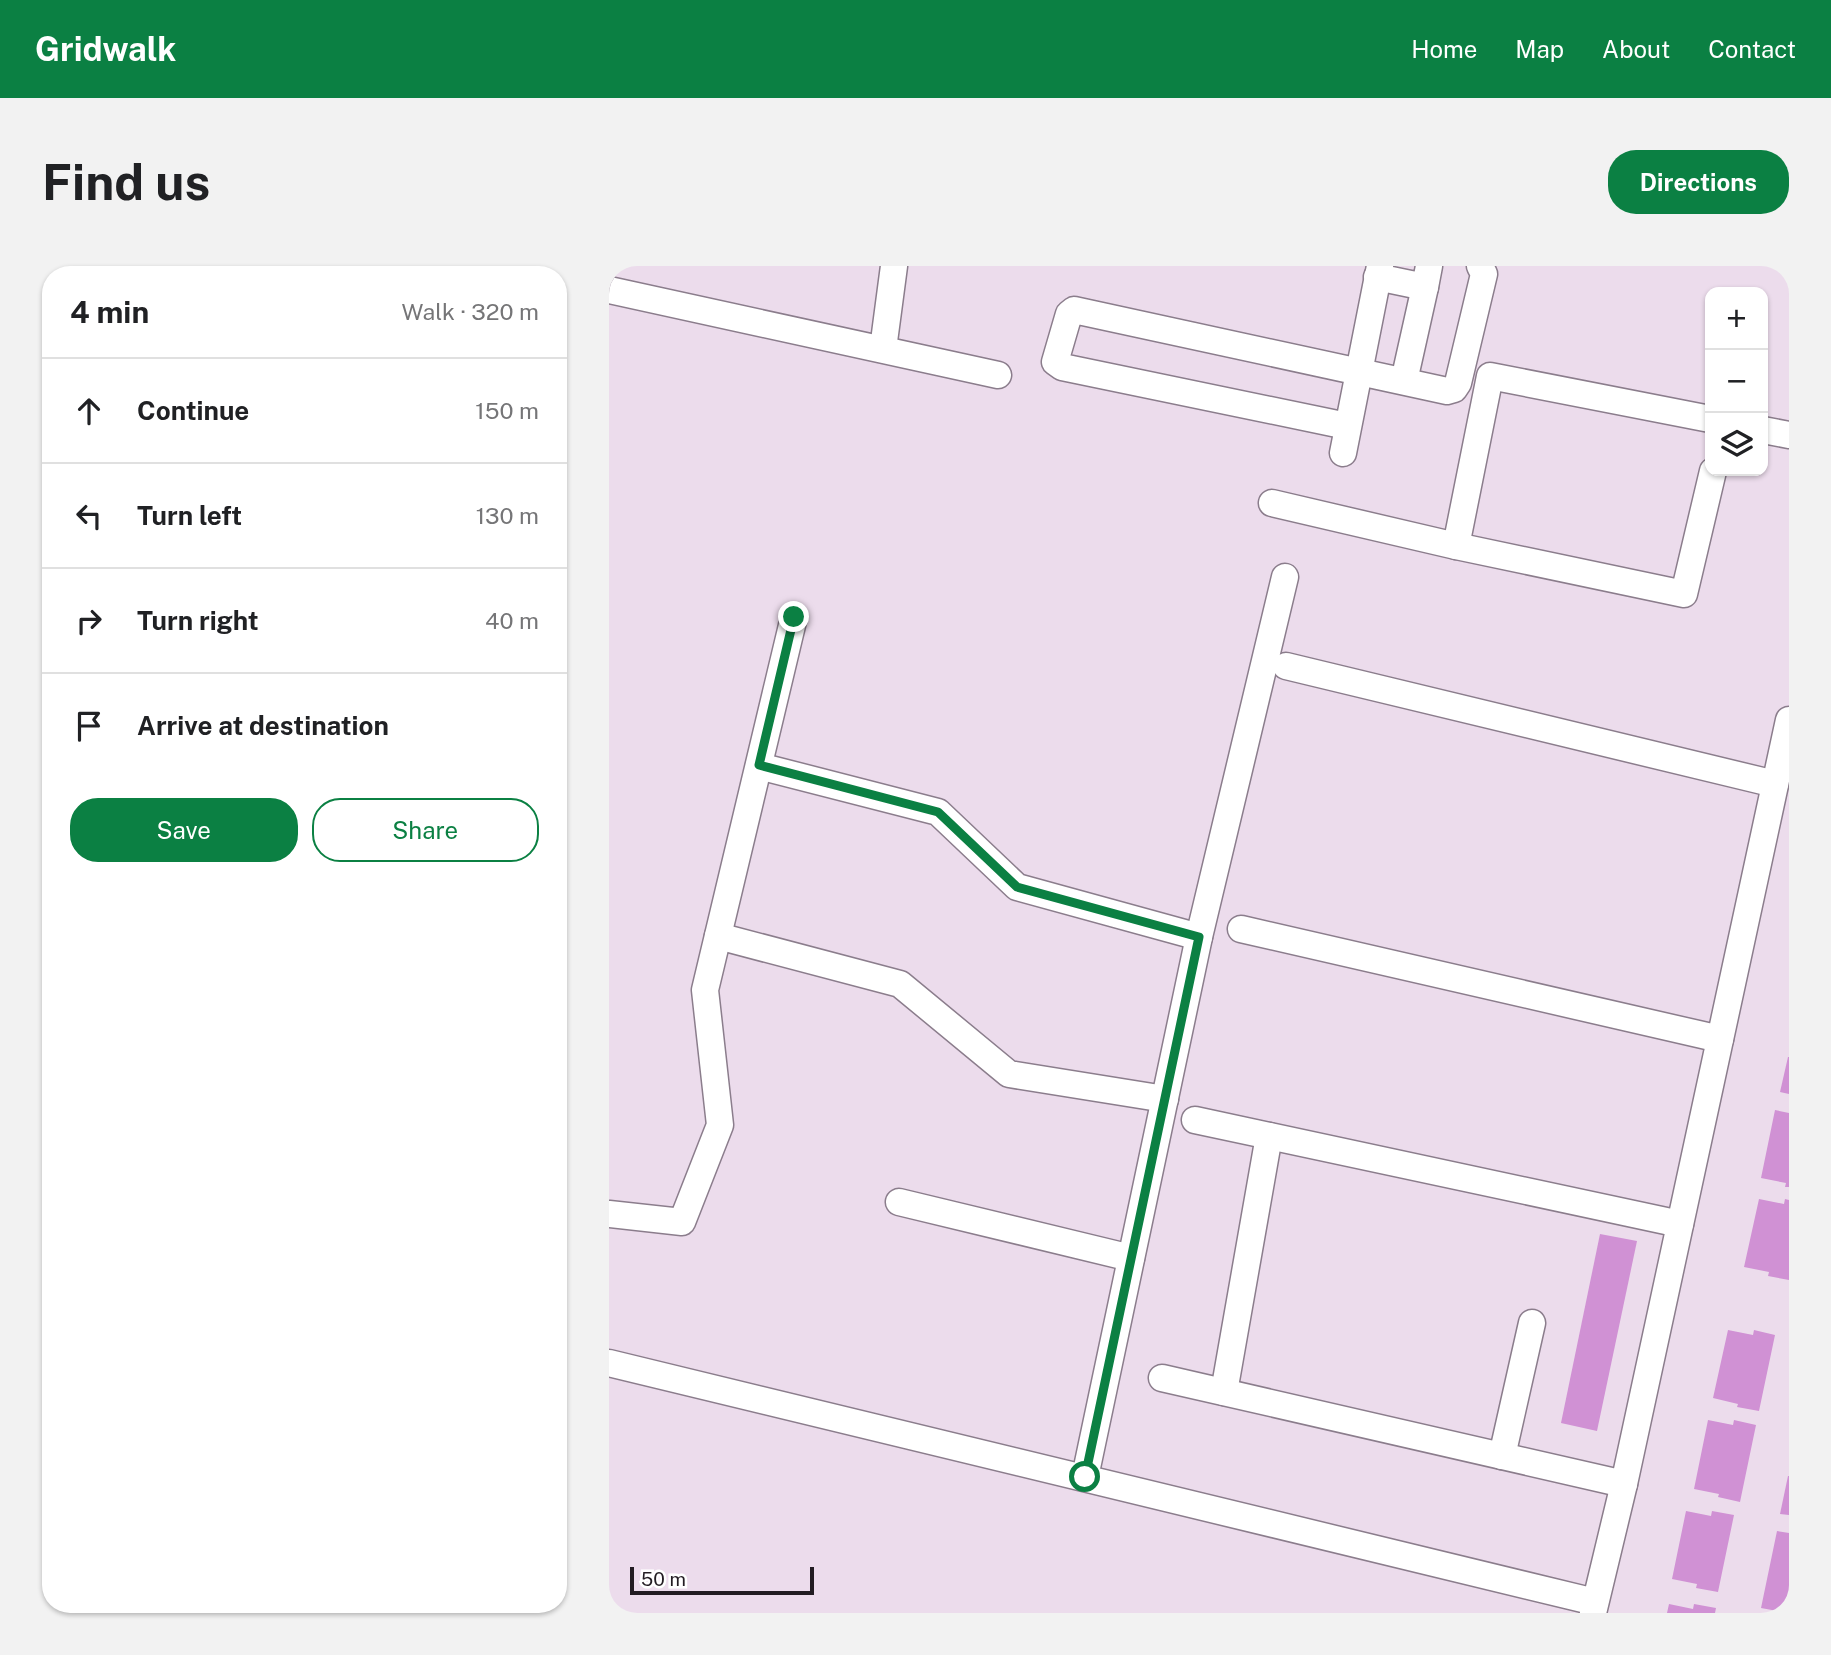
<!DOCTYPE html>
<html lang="en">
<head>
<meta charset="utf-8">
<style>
  :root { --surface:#fff; --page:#f2f2f2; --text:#202124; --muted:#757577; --line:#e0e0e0; --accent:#0b8043 }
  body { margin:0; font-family:"Public Sans",sans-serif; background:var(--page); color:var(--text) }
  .controls { position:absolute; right:21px; top:21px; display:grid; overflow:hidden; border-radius:14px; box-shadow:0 2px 5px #0004 }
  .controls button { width:63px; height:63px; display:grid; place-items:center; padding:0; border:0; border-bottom:2px solid var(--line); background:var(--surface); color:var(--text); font:35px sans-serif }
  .scale { position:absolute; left:21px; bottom:18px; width:184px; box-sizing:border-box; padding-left:7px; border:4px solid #221c22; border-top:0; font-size:19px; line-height:24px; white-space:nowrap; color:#221c22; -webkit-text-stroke:5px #fff; paint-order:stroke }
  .stop { position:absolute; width:21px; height:21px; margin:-16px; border:5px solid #0b8043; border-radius:50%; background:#fff }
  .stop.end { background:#0b8043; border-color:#fff; box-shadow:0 2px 7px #0008 }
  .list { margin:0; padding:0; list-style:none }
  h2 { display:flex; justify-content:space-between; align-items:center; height:91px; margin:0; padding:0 28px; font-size:30px }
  h2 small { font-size:23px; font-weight:400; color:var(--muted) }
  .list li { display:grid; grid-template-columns:46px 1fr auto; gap:21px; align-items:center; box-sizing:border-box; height:105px; padding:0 28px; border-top:2px solid var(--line) }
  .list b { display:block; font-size:26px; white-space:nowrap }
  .list em { font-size:23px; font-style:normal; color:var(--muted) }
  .actions { display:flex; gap:14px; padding:21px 28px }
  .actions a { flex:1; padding:16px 0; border:2px solid var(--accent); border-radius:28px; text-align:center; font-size:24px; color:var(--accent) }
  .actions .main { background:var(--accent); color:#fff }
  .icon { flex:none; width:38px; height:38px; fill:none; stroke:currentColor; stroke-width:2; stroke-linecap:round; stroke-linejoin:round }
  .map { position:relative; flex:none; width:1180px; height:1347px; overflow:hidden; border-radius:28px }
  header { display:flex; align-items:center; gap:42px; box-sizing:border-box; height:98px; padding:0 35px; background:var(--accent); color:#fff }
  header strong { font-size:33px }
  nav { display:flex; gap:38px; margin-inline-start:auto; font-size:24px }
  .intro { display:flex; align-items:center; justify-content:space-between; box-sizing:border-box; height:168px; padding:0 42px }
  h1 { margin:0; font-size:49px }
  .button { padding:18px 32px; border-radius:28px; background:var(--accent); color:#fff; font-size:24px; font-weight:700 }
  main { display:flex; gap:42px; padding:0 42px }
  aside { flex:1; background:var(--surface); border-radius:28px; box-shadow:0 2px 5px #0004 }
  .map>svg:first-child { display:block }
  .building { fill:#d091d4 }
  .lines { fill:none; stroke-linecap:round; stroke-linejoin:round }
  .minor-casing { stroke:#8b7d8c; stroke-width:29 }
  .minor { stroke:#fff; stroke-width:26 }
  .route { stroke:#0b8043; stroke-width:9 }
</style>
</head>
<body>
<header>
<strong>Gridwalk</strong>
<nav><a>Home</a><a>Map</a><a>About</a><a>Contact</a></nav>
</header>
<div class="intro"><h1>Find us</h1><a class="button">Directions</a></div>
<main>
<aside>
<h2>4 min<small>Walk · 320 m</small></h2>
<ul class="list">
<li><svg class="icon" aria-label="ahead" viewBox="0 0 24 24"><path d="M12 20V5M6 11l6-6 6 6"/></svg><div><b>Continue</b></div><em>150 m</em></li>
<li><svg class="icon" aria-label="left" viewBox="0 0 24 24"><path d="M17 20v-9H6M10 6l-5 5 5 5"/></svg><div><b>Turn left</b></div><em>130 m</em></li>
<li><svg class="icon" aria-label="right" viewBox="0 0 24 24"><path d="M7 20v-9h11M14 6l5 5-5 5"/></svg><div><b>Turn right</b></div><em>40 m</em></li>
<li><svg class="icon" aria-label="arrive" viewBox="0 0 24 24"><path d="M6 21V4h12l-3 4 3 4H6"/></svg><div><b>Arrive at destination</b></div></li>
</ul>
<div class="actions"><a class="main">Save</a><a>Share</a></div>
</aside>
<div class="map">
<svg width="1180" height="1347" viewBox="0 0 1180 1347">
  <rect width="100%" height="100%" fill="#ecdcec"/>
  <g class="building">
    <polygon points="1179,791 1180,791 1180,828 1171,826"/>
    <polygon points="1166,844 1180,847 1180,921 1176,921 1177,917 1152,912"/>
    <polygon points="1150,933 1175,938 1176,933 1180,934 1180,1014 1159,1010 1160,1006 1135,1001"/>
    <polygon points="991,968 1028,975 988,1165 952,1157"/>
    <polygon points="1119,1064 1144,1069 1145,1064 1166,1069 1150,1145 1128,1141 1129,1138 1104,1132"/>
    <polygon points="1099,1154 1124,1159 1125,1154 1147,1159 1131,1236 1109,1231 1110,1228 1085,1223"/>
    <polygon points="1179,1210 1180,1210 1180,1249 1171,1248"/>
    <polygon points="1077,1245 1102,1250 1103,1245 1125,1249 1109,1326 1087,1322 1088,1318 1063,1313"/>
    <polygon points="1168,1265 1180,1267 1180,1344 1174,1343 1174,1346 1152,1342"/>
    <polygon points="1060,1338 1084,1343 1085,1338 1107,1342 1106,1347 1058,1347"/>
  </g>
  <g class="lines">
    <defs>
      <g id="minor">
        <polyline points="768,11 816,21 820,0"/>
        <polyline points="0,24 389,109"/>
        <polyline points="274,83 285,0"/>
        <polyline points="795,115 816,21"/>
        <polyline points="738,160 453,101 446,96 460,48 465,44 838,125 845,123 849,117 875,8 871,0"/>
        <polyline points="1154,164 1180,169"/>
        <polyline points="734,187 771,0"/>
        <polyline points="663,237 847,280 1075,328 1104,205"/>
        <polyline points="847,280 881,110 1101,153"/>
        <polyline points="677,400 1166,518"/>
        <polyline points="150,500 329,546 408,621 590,671"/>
        <polyline points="632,663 1111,773"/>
        <polyline points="109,670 291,718 400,808 556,833"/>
        <polyline points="586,854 1071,958"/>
        <polyline points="290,936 522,992"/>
        <polyline points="0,948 73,956 111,859 96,724 185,351"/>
        <polyline points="0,1097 986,1336"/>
        <polyline points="553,1112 1015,1218"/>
        <polyline points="615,1126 660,870"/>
        <polyline points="893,1190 923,1057"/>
        <polyline points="476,1211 590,671 676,311"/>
        <polyline points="984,1347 1015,1218 1180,454"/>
      </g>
    </defs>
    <use href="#minor" class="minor-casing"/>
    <use href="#minor" class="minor"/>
  </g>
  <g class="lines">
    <polyline class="route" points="185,351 150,499 329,546 408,621 590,671 476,1211"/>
  </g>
</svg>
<div class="controls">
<button>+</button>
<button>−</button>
<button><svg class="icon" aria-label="layers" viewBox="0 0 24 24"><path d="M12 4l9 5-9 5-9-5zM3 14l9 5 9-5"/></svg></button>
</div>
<div class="scale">50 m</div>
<div class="stop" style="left:476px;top:1211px"></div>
<div class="stop end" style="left:185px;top:351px"></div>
</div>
</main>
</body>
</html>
